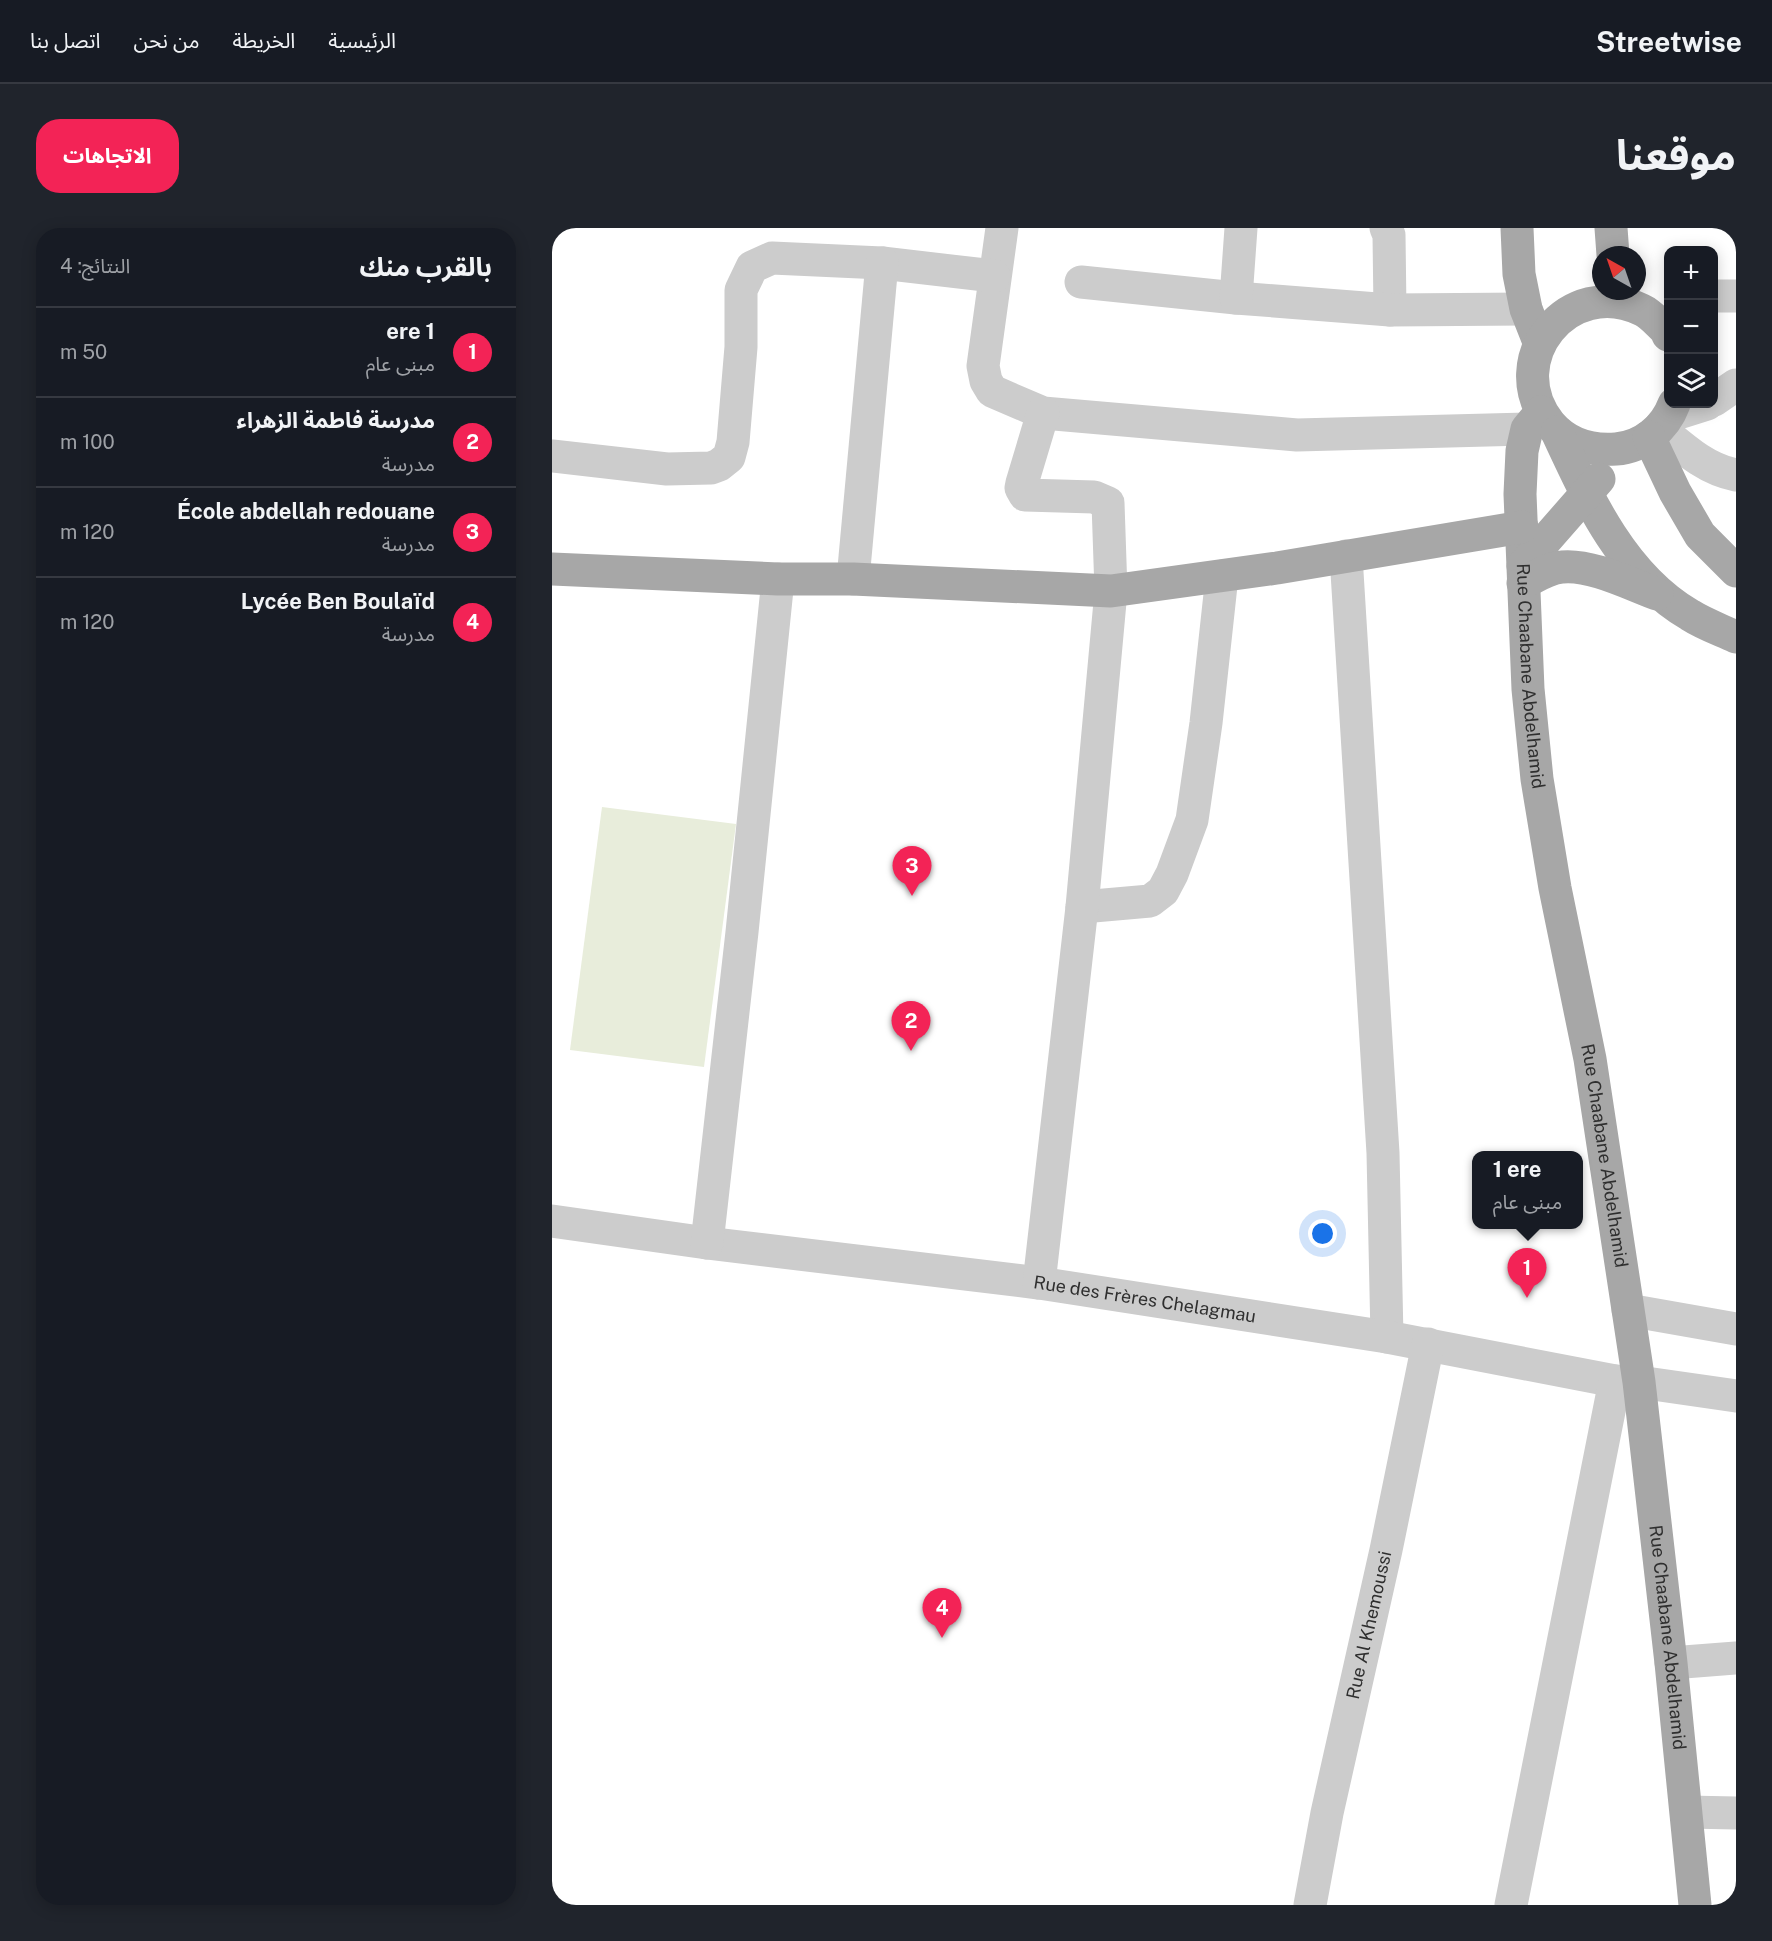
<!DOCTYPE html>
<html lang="ar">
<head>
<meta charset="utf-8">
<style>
  :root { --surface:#171b24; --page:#20242c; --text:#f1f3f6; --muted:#9ea1a6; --line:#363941; --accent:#f32356 }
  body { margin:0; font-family:"Public Sans","Noto Sans Arabic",sans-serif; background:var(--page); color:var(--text); direction:rtl }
  .controls { position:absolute; right:18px; top:18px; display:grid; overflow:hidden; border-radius:12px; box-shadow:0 3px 15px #0003 }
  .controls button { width:54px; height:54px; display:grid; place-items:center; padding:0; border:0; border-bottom:2px solid var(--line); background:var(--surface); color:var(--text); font:30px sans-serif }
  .compass { position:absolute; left:1040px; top:18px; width:54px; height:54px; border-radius:50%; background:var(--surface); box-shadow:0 3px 15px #0003; rotate:320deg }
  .you { position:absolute; left:771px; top:1006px; width:21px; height:21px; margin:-15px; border:4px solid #fff; border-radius:50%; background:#1a73e8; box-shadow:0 0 0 9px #1a73e833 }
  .badge { display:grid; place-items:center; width:39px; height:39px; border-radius:50%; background:var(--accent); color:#fff; font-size:20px; font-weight:700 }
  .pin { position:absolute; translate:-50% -50px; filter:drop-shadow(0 2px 3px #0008) }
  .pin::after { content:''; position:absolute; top:32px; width:21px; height:18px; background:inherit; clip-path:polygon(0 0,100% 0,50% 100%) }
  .popup { position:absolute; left:920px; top:923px; width:111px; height:78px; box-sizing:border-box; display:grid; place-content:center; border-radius:12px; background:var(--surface); filter:drop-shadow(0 2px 4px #0005); font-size:20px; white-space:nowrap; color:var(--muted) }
  .popup b { font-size:22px; color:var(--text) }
  .popup::after { content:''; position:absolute; left:50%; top:100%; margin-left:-12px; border:12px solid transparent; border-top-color:var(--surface) }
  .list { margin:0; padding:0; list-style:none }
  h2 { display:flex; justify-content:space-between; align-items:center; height:78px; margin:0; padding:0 24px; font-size:26px }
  h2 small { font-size:20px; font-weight:400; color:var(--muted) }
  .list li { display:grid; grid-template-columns:39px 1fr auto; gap:18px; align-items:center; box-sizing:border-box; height:90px; padding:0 24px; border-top:2px solid var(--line) }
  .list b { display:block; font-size:22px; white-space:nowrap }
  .list p { margin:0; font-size:20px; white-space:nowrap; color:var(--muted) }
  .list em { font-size:20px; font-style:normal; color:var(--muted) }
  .icon { flex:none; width:33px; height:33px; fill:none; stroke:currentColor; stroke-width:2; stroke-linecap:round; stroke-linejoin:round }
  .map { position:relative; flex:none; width:1184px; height:1677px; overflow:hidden; direction:ltr; border-radius:24px }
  header { display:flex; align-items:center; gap:36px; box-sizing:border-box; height:84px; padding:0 30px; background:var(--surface); border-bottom:2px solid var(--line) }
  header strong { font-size:28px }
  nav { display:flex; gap:33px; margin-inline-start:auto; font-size:21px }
  .intro { display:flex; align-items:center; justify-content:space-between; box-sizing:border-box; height:144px; padding:0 36px }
  h1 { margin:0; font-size:42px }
  .button { padding:15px 27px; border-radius:24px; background:var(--accent); color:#fff; font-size:21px; font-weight:700 }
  main { display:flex; gap:36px; padding:0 36px }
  aside { flex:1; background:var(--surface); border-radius:24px; box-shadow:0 3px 15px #0003 }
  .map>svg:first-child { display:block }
  .green { fill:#e8eddb }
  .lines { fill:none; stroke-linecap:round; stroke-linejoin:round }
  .minor { stroke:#ccc; stroke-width:33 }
  .major { stroke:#a7a7a7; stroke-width:33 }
  .labels { text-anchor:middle; stroke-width:6; stroke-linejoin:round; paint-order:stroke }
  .street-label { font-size:18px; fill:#2f2f2f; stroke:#fff }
</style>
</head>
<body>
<header>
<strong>Streetwise</strong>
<nav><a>الرئيسية</a><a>الخريطة</a><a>من نحن</a><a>اتصل بنا</a></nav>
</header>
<div class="intro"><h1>موقعنا</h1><a class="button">الاتجاهات</a></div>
<main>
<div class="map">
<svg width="1184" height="1677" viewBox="0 0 1184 1677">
  <rect width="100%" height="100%" fill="#fff"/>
  <polygon class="green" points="50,579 184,596 152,839 18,822"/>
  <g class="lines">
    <g class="minor">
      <polyline points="450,0 431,138 434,153 440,163 491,185 745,207 975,201"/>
      <polyline points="834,0 837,7 838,82"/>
      <polyline points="529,54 684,70 838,82 974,81"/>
      <polyline points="1162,68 1184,68"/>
      <polyline points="684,70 689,0"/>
      <polyline points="1162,172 1184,157"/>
      <polyline points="1117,188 1155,176"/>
      <path d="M1107,200C1131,220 1153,241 1184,247"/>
      <polyline points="0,228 115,241 159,240 167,237 177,229 181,214 189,119 189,62 200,39 220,30 330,35 442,48"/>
      <polyline points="794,328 831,925 835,1109"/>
      <polyline points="301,351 330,35"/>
      <polyline points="530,679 598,673 611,663 620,646 640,592 654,495 670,348"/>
      <path id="s1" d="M0,993L155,1015L487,1055L835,1109L1063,1153L1087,1154L1184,1168"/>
      <polyline points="155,1015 190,704 226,351"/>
      <polyline points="487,1055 530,679 559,363 556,275 542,269 473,267 469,260 470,255 491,185"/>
      <polyline points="1076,1082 1184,1101"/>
      <polyline points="1119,1435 1184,1430"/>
      <polyline points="1135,1584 1184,1585"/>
      <path id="s2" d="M758,1677L775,1585L834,1322L876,1116"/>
      <polyline points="959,1677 1063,1153"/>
    </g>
    <g class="major">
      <polyline points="965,0 967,46 974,81 987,114"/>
      <polyline points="1059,0 1061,27"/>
      <path d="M1116,107L1114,102C1107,96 1099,86 1090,82C1017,46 947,132 998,196C1015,216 1039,223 1064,221C1091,219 1113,200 1122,176"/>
      <path id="s3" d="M989,184L975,201L970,223L968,266L976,461L985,551L1003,660L1038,831L1087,1154L1119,1435L1143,1677"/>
      <path d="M1005,204C1036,271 1071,348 1138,387C1152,396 1169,402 1184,409"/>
      <polyline points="1097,209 1123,264 1148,307 1184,343"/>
      <polyline points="971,338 1047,251"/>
      <polyline points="0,341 226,351 301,351 559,363 725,340 970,299"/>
      <path d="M971,355C983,349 996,340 1010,339C1039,336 1078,356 1105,366"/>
    </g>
  </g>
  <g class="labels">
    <g class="street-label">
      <text dy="6" stroke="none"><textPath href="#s3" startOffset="270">Rue Chaabane Abdelhamid</textPath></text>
      <text dy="6" stroke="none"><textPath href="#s3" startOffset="756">Rue Chaabane Abdelhamid</textPath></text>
      <text dy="6" stroke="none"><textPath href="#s1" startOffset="598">Rue des Frères Chelagmau</textPath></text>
      <text dy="6" stroke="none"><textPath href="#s2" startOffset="286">Rue Al Khemoussi</textPath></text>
      <text dy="6" stroke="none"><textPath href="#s3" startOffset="1242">Rue Chaabane Abdelhamid</textPath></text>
    </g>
  </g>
</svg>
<div class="controls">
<button>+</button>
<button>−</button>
<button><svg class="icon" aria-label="layers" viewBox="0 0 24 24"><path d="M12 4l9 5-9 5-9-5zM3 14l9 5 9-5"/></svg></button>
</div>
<svg class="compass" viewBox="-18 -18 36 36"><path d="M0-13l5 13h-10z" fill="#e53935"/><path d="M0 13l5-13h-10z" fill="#9ea1a6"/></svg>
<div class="you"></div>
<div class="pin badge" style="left:975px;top:1070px">1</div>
<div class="popup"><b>1 ere</b>مبنى عام</div>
<div class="pin badge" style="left:359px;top:823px">2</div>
<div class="pin badge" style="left:360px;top:668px">3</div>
<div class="pin badge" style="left:390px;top:1410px">4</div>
</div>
<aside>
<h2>بالقرب منك<small>النتائج: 4</small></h2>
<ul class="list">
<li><span class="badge">1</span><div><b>1 ere</b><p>مبنى عام</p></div><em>50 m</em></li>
<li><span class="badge">2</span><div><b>مدرسة فاطمة الزهراء</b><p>مدرسة</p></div><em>100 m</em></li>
<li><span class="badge">3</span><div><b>École abdellah redouane</b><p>مدرسة</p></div><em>120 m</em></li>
<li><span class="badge">4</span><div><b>Lycée Ben Boulaïd</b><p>مدرسة</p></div><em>120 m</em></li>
</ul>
</aside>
</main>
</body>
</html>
